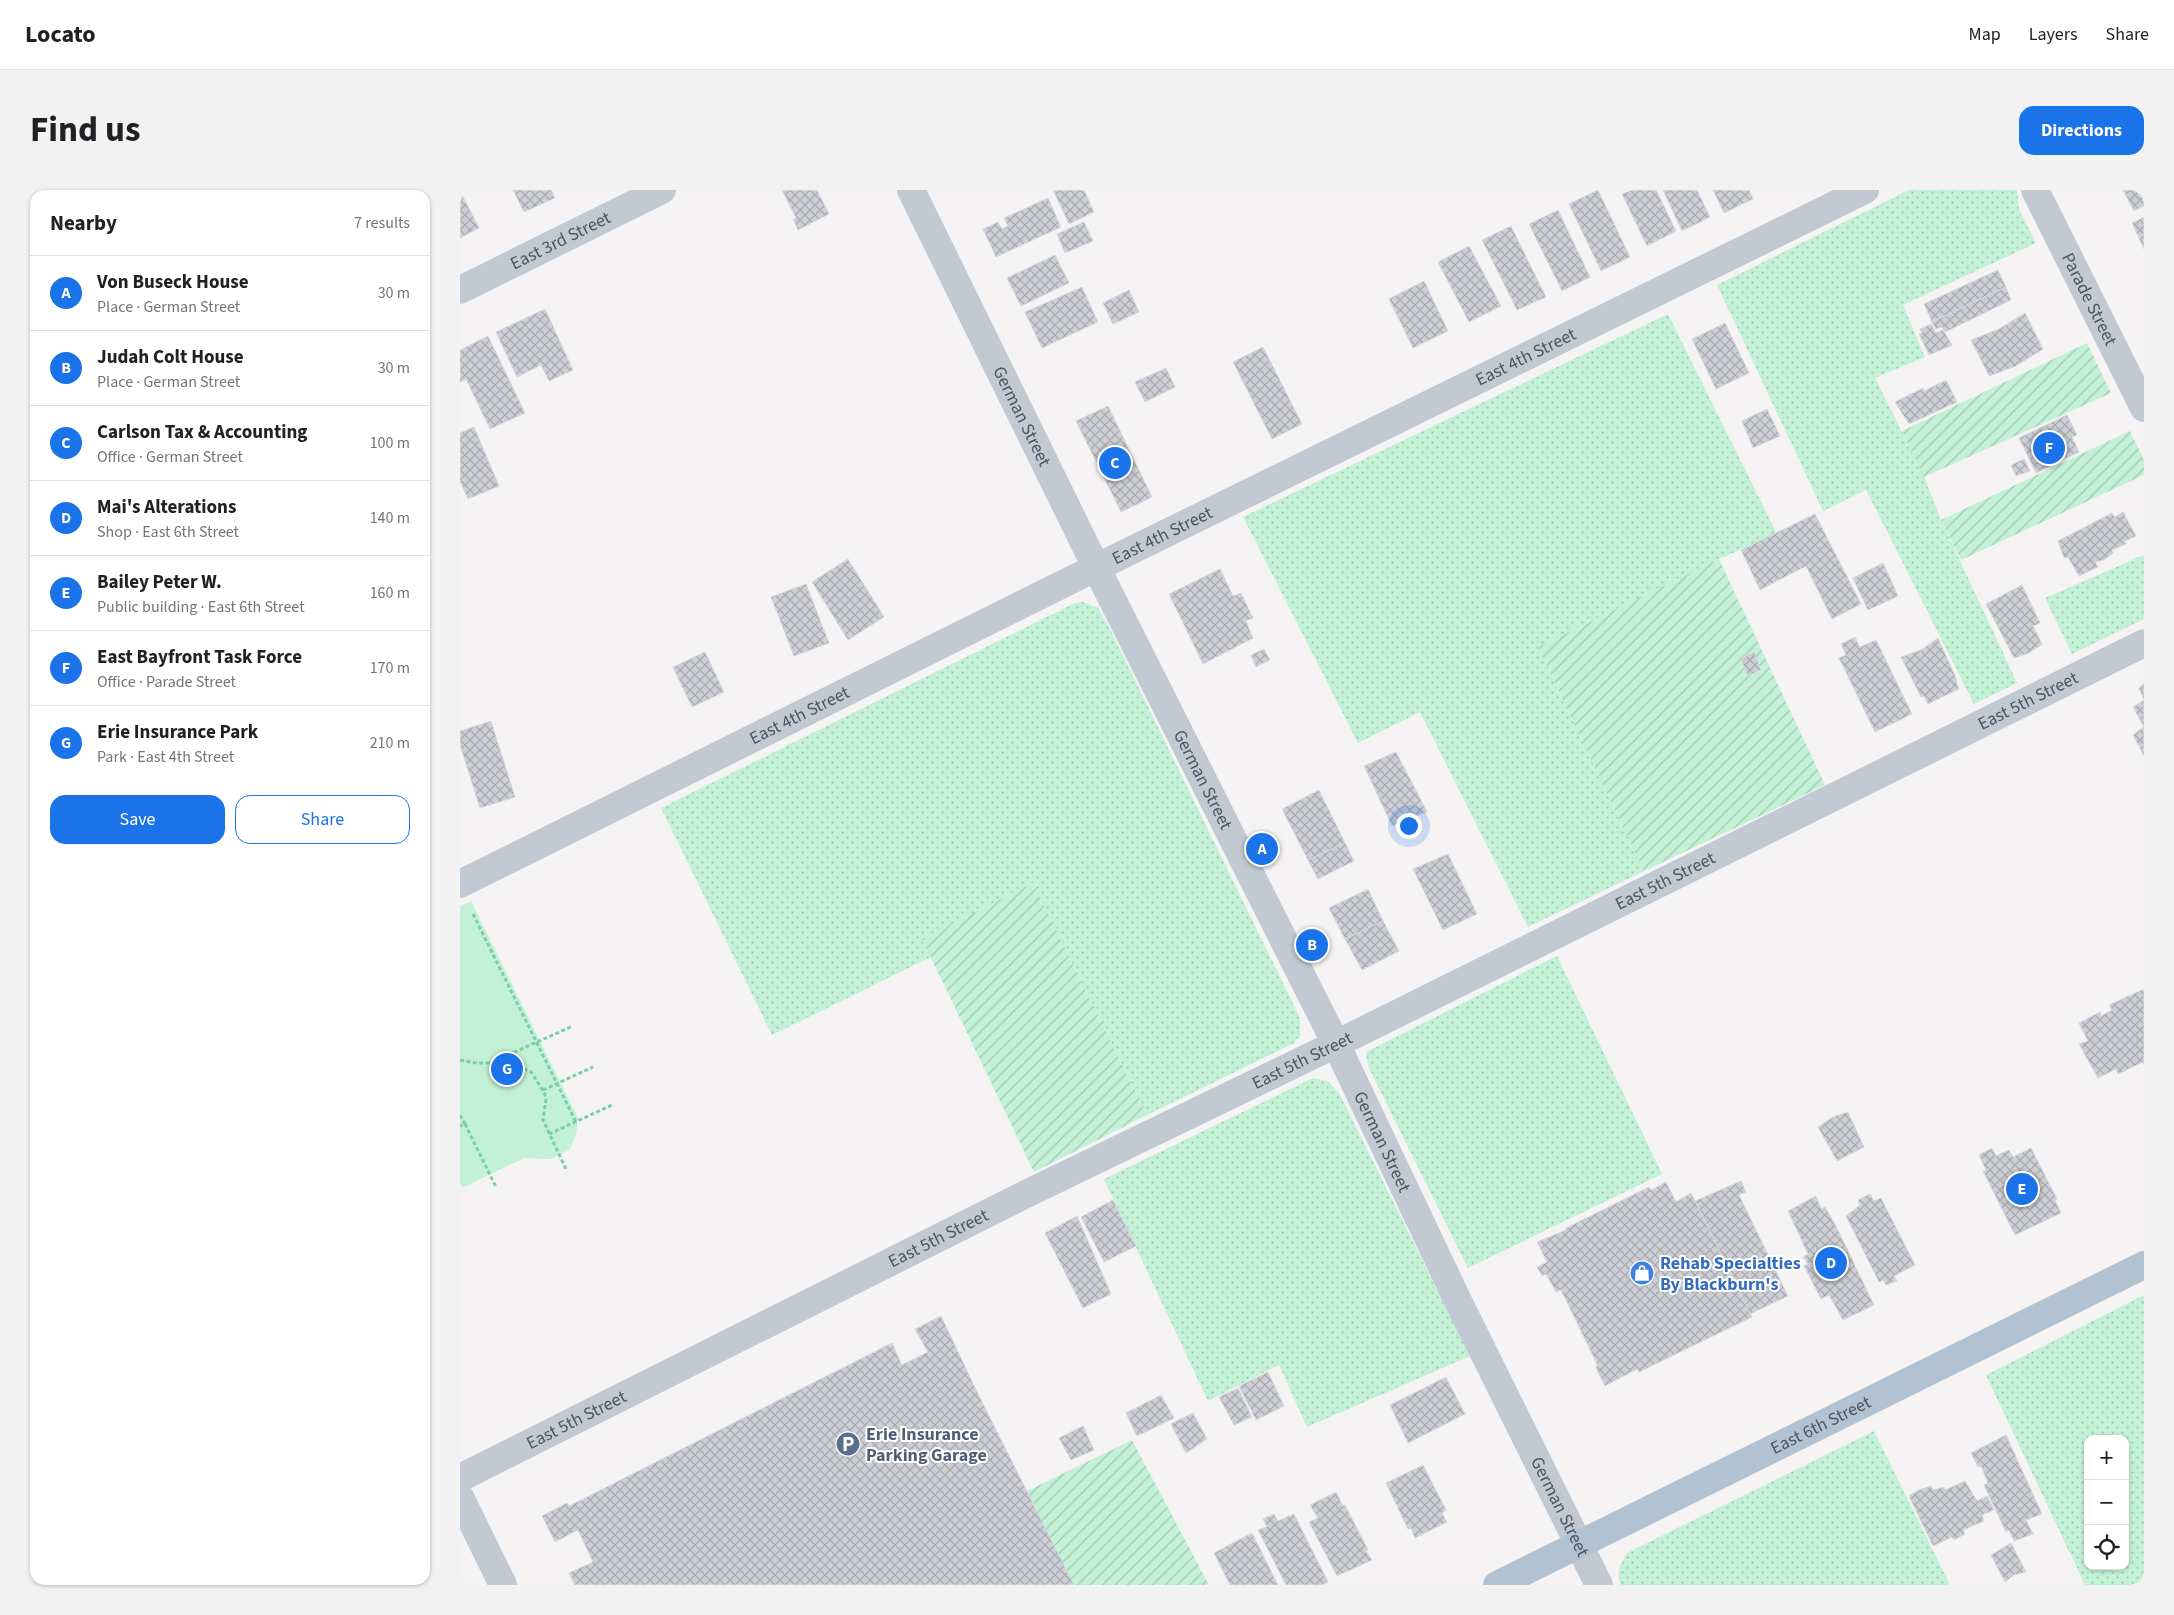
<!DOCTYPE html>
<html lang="en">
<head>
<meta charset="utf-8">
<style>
  :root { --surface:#fff; --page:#f2f2f2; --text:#202124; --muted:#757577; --line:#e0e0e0; --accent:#1a73e8 }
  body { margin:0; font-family:"Source Sans 3",sans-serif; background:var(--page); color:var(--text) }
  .controls { position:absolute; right:15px; bottom:15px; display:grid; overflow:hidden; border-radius:10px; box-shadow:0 1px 4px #0004 }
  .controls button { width:45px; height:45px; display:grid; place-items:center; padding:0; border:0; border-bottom:1px solid var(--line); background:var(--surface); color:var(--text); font:25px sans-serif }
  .you { position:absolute; left:948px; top:635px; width:18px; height:18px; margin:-12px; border:4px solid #fff; border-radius:50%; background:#1a73e8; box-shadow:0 0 0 8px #1a73e833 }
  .badge { display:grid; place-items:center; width:32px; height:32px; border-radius:50%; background:var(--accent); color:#fff; font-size:16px; font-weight:700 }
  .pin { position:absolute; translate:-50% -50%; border:2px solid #fff; box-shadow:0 1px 5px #0006 }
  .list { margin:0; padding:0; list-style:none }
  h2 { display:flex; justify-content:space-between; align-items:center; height:65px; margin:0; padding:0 20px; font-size:21px }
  h2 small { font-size:16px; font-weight:400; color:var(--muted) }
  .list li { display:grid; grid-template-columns:32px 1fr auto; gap:15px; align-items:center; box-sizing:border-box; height:75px; padding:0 20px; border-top:1px solid var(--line) }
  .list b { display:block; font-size:19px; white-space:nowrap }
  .list p { margin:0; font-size:16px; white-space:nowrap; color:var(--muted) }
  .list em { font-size:16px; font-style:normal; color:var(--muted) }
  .actions { display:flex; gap:10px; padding:15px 20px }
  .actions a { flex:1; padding:11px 0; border:1px solid var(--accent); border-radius:15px; text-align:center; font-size:18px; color:var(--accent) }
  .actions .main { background:var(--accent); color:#fff }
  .icon { flex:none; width:28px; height:28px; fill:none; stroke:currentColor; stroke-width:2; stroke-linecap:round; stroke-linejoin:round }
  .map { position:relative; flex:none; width:1684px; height:1395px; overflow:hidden; border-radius:15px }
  header { display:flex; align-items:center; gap:30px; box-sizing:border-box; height:70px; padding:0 25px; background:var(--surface); border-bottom:1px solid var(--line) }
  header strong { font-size:24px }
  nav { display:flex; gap:28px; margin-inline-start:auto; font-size:18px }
  .intro { display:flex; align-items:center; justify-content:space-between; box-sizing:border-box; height:120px; padding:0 30px }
  h1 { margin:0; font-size:35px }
  .button { padding:12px 22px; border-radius:15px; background:var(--accent); color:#fff; font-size:18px; font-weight:700 }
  main { display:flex; gap:30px; padding:0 30px }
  aside { flex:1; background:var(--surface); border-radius:15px; box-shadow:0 1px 4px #0004 }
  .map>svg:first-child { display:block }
  .grass { fill:url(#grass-dots); fill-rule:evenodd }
  .park { fill:#c3f1d5 }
  .garden { fill:url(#garden-furrows) }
  .building { fill:url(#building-cross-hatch); stroke:#d7d9de }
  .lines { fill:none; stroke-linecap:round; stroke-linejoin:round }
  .path { stroke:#7ad0a6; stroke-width:3; stroke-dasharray:4 2.5; stroke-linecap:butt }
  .minor { stroke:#c1cad2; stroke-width:28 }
  .major { stroke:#b3c2d1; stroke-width:28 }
  .labels { text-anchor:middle; stroke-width:4; stroke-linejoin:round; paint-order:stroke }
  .street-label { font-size:18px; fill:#4a5661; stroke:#fff }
  .shop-label { font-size:18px; font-weight:bold; fill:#366cbe; stroke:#fff; text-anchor:start }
  .service-label { font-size:18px; font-weight:bold; fill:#4e5e75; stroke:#fff; text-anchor:start }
</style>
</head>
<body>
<header>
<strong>Locato</strong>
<nav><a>Map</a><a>Layers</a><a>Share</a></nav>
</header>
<div class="intro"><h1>Find us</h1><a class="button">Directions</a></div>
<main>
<aside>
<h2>Nearby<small>7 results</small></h2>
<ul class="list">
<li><span class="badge">A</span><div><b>Von Buseck House</b><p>Place · German Street</p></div><em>30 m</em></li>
<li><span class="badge">B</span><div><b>Judah Colt House</b><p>Place · German Street</p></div><em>30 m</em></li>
<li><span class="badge">C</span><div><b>Carlson Tax &amp; Accounting</b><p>Office · German Street</p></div><em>100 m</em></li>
<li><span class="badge">D</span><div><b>Mai's Alterations</b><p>Shop · East 6th Street</p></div><em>140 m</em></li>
<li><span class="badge">E</span><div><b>Bailey Peter W.</b><p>Public building · East 6th Street</p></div><em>160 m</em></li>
<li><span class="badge">F</span><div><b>East Bayfront Task Force</b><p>Office · Parade Street</p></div><em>170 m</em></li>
<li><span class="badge">G</span><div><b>Erie Insurance Park</b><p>Park · East 4th Street</p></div><em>210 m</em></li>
</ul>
<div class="actions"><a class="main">Save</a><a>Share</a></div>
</aside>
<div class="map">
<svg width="1684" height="1395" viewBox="0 0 1684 1395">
  <defs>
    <pattern id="grass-dots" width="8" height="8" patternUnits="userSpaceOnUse" patternTransform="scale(1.25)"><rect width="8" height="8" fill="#c3f1d5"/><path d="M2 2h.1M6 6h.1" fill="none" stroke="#a0c6b0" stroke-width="1.8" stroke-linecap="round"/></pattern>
    <pattern id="garden-furrows" width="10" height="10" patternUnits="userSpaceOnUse" patternTransform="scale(1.25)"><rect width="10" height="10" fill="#c3f1d5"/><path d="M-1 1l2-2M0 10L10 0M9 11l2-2" fill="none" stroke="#a0c6b0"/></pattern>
    <pattern id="building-cross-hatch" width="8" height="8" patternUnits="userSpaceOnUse" patternTransform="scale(1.25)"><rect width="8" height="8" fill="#cdcfd5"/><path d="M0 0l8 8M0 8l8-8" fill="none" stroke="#a8abb0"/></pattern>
  </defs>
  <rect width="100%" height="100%" fill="#f5f3f3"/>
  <g class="grass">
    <polygon points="1449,0 1557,0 1559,19 1576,53 1443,115 1465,167 1415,188 1464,286 1481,330 1557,493 1514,514 1406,300 1363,321 1257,95"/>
    <polygon points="1208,124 1317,344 1259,369 1078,457 1184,681 1068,737 960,522 898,553 783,327"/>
    <polygon points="1684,365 1684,429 1612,464 1585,408"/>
    <polygon points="623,412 638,418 650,439 840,828 840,846 834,853 687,925 573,693 462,749 471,767 312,845 201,618 615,413"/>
    <polygon points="1097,766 1202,984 1008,1078 909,878 906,865 908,861"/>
    <polygon points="853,888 868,891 879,903 1010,1166 847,1237 819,1175 748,1211 644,989"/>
    <path d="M1684,1105V1395H1625L1526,1185ZM1628,1249H1665V1376H1628Z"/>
    <path d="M1414,1241L1490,1395H1161C1155,1384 1161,1373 1167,1363Z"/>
  </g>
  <polygon class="park" points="11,711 118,928 116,946 109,960 91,969 64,968 2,998 0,993 0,716"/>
  <g class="garden">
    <polygon points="1627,153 1651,203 1464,287 1442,241"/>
    <polygon points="1670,241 1684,270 1684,285 1501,370 1481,330"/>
    <polygon points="1259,369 1365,595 1184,681 1078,457"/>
    <polygon points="573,693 687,925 574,982 462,749"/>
    <polygon points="672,1250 749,1395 614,1395 567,1301"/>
  </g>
  <g class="building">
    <polygon points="53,0 91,0 95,8 64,22"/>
    <polygon points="322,0 357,0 369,24 338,40 333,29 336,28"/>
    <polygon points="593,0 624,0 634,22 609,34"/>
    <polygon points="1138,0 1170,67 1141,81 1109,14"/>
    <polygon points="1172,0 1196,0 1216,41 1187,56 1162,4"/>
    <polygon points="1203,0 1237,0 1250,27 1222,41"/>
    <polygon points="1253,0 1289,0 1293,9 1264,23"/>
    <polygon points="1663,0 1684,0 1684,16 1674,21"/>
    <polygon points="0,1 19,38 0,48"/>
    <polygon points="588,8 601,37 536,67 523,39 538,32 542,39 548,36 544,28"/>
    <polygon points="1098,20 1130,87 1102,101 1069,34"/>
    <polygon points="1684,27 1684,59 1672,33"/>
    <polygon points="624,32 633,51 605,63 597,44"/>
    <polygon points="1051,36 1086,107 1057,120 1022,50"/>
    <polygon points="1009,56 1041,116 1009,132 978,72"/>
    <polygon points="595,65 609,93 561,116 547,88"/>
    <polygon points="1538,80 1546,97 1472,132 1464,114"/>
    <polygon points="964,91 988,141 953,158 929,109"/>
    <polygon points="622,97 638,132 582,158 565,122"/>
    <polygon points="1546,97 1551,110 1485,142 1482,137 1476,139 1472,132"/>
    <polygon points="669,100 679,122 653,134 643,113"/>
    <polygon points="85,119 113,180 89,191 81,175 57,187 36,142"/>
    <polygon points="1565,123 1583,159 1556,176 1529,186 1511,150 1539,139"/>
    <polygon points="1265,133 1289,183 1256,199 1232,149"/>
    <polygon points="1471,134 1476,143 1483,140 1492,155 1469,165 1459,144 1462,143 1460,139"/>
    <polygon points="28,146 65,223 30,239 6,189 0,192 0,160"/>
    <polygon points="803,157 842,234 812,249 773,172"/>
    <polygon points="706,178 715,197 685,212 675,192"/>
    <polygon points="1486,190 1497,212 1449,234 1435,212 1463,198 1464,201"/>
    <polygon points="648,216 692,307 661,322 616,231"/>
    <polygon points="1307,219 1320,246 1293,258 1282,231"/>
    <polygon points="1607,225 1617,245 1612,247 1619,262 1576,283 1559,248"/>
    <polygon points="14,237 39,296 8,309 0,291 0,243"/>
    <polygon points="1564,269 1570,281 1556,286 1551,275"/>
    <polygon points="1663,322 1676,346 1665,351 1666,354 1652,360 1653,363 1644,370 1635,372 1638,377 1619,386 1608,367 1604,368 1598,351 1652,323 1655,327"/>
    <polygon points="1355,324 1401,414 1372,429 1346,376 1300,400 1281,360"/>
    <polygon points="388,369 424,427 388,450 352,392"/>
    <polygon points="1423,373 1438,406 1408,420 1393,388"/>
    <polygon points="760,379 773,406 781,403 793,428 786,431 793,448 743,474 709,404"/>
    <polygon points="346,394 369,453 334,466 311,407"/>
    <polygon points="1562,395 1580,433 1573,436 1582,454 1569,463 1554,468 1526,414"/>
    <polygon points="1395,447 1400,457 1416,450 1452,524 1415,542 1379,468 1386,465 1381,454"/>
    <polygon points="1478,448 1497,490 1496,491 1499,499 1468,514 1464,506 1461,507 1441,467 1461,460"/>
    <polygon points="804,459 810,470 796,477 791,465"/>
    <polygon points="245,462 264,502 232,517 213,477"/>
    <polygon points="1294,462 1301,480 1288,486 1281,469"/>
    <polygon points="1684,493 1684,510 1679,498"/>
    <polygon points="1684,510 1684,566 1673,545 1684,537 1673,517"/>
    <polygon points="31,531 55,607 20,618 0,555 0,541"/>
    <polygon points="936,562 967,622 932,636 904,576"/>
    <polygon points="859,600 885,653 848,670 822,619"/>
    <polygon points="885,653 894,671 858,689 848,670"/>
    <polygon points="988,664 1017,724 983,740 953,679"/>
    <polygon points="908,699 923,731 885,749 869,718"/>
    <polygon points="923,731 939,761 902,780 885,749"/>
    <polygon points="1684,799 1684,874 1683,872 1658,884 1656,879 1638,888 1619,854 1628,851 1619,833 1640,822 1641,826 1652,820 1649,815"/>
    <polygon points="1388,922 1404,957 1377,971 1358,937 1373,927"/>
    <polygon points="1532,958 1536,966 1549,960 1553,967 1571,958 1597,1009 1595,1010 1601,1023 1555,1045 1523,981 1526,980 1519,965"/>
    <polygon points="1281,991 1286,1002 1279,1005 1328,1106 1290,1124 1235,1011"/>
    <polygon points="1206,992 1216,1012 1231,1003 1292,1127 1179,1182 1177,1179 1145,1196 1136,1178 1137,1174 1101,1100 1096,1102 1086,1084 1082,1086 1077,1077 1087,1072 1077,1052 1106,1040 1106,1038 1189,997 1191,1000"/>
    <polygon points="1410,1004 1414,1011 1421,1008 1455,1075 1434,1086 1437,1091 1426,1095 1423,1090 1419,1092 1386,1026 1400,1015 1398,1010"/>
    <polygon points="1356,1006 1361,1019 1365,1017 1377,1038 1414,1115 1383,1130 1369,1105 1361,1109 1344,1076 1348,1074 1343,1067 1348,1064 1328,1021"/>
    <polygon points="653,1010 676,1056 644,1072 621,1027"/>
    <polygon points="617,1026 651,1104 623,1118 585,1043"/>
    <polygon points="481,1126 519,1206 614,1395 115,1395 109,1383 133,1372 118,1340 95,1352 82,1326 107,1313 109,1316 432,1153 442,1175 468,1162 455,1139"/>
    <polygon points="808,1182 824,1216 796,1230 779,1196"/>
    <polygon points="986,1187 1005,1224 948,1253 930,1215"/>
    <polygon points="778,1198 792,1227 774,1235 759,1207"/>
    <polygon points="701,1205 714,1228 677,1246 666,1223"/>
    <polygon points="733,1223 747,1249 726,1263 711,1234"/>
    <polygon points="623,1236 634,1260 611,1270 599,1248"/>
    <polygon points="1546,1245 1582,1324 1566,1330 1573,1344 1554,1351 1549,1340 1546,1342 1524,1295 1528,1293 1521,1276 1518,1277 1511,1263"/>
    <polygon points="963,1275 986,1320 982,1323 987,1332 955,1348 951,1338 948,1339 926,1293"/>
    <polygon points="1505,1291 1517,1311 1527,1306 1534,1320 1522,1325 1524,1331 1503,1340 1505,1344 1494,1350 1492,1347 1473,1356 1449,1306 1459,1300 1471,1296 1473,1300 1484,1297 1485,1300"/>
    <polygon points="876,1302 883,1316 885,1315 908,1360 906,1361 912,1370 877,1386 849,1332 858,1328 850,1315"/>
    <polygon points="814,1324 818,1331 834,1324 868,1392 862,1395 826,1395 798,1340 807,1337 803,1329"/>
    <polygon points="792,1343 818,1395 770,1395 754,1363"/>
    <polygon points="1551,1353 1566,1382 1554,1385 1545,1392 1531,1365"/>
  </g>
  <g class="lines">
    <g class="path">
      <polyline points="13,724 116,932"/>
      <polyline points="0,870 16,873 50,873 71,882 84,902 86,909 83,930 106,979"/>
      <polyline points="30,873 113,836"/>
      <polyline points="83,900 133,877"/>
      <polyline points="0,925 5,934 0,936"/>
      <polyline points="5,934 36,997"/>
      <polyline points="89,944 152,915"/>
    </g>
    <g class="minor">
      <path id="s1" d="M451,0L636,377L876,854L999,1113L1139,1395"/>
      <path id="s2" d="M1575,0L1684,218"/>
      <path id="s3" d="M0,100L202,0"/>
      <path id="s4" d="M0,694L609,391L1405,0"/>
      <path id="s5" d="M0,1288L562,1006L876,854L1684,453"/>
      <polyline points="0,1307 43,1395"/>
    </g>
    <path class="major" id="s6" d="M1037,1395L1684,1075"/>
  </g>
  <defs>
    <symbol id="shop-disc" viewBox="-11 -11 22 22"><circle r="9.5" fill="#3f7fe0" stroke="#fff"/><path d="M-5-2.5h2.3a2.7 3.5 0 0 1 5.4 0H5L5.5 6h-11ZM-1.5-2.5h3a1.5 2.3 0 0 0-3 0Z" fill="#fff"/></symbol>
    <symbol id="parking-disc" viewBox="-11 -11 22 22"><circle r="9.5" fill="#5c6f8a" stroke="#fff"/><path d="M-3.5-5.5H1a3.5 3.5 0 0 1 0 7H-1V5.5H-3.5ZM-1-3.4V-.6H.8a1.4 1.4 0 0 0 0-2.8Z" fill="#fff"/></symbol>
  </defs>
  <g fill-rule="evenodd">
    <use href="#shop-disc" x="1168" y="1069" width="28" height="28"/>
    <use href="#parking-disc" x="374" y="1240" width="28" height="28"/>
  </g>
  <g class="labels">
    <g class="street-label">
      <text dy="6" stroke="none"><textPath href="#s3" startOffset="112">East 3rd Street</textPath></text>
      <text dy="6" stroke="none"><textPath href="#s2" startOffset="122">Parade Street</textPath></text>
      <text dy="6" stroke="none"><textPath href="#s4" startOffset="1189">East 4th Street</textPath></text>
      <text dy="6" stroke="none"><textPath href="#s1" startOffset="252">German Street</textPath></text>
      <text dy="6" stroke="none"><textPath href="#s4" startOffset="784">East 4th Street</textPath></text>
      <text dy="6" stroke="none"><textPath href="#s5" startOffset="1750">East 5th Street</textPath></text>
      <text dy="6" stroke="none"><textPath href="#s4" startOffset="379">East 4th Street</textPath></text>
      <text dy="6" stroke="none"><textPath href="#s1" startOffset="658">German Street</textPath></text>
      <text dy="6" stroke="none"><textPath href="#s5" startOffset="1345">East 5th Street</textPath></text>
      <text dy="6" stroke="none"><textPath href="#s5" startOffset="940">East 5th Street</textPath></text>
      <text dy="6" stroke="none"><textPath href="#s1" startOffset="1062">German Street</textPath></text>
      <text dy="6" stroke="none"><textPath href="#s5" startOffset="535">East 5th Street</textPath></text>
      <text dy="6" stroke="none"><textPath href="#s5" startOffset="130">East 5th Street</textPath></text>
      <text dy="6" stroke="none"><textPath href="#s6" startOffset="361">East 6th Street</textPath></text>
      <text dy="6" stroke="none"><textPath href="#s1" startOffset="1468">German Street</textPath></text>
    </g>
    <g class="shop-label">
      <text x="1200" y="1079">Rehab Specialties<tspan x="1200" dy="21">By Blackburn's</tspan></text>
    </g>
    <g class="service-label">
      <text x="406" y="1250">Erie Insurance<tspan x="406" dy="21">Parking Garage</tspan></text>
    </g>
  </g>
</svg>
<div class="controls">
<button>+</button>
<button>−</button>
<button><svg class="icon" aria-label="locate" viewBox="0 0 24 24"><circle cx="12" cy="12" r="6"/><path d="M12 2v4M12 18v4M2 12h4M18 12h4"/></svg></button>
</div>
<div class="you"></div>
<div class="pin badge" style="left:802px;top:659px">A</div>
<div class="pin badge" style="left:852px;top:755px">B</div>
<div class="pin badge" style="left:655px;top:273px">C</div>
<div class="pin badge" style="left:1371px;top:1073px">D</div>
<div class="pin badge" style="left:1562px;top:999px">E</div>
<div class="pin badge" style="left:1589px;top:258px">F</div>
<div class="pin badge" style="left:47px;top:879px">G</div>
</div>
</main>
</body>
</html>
